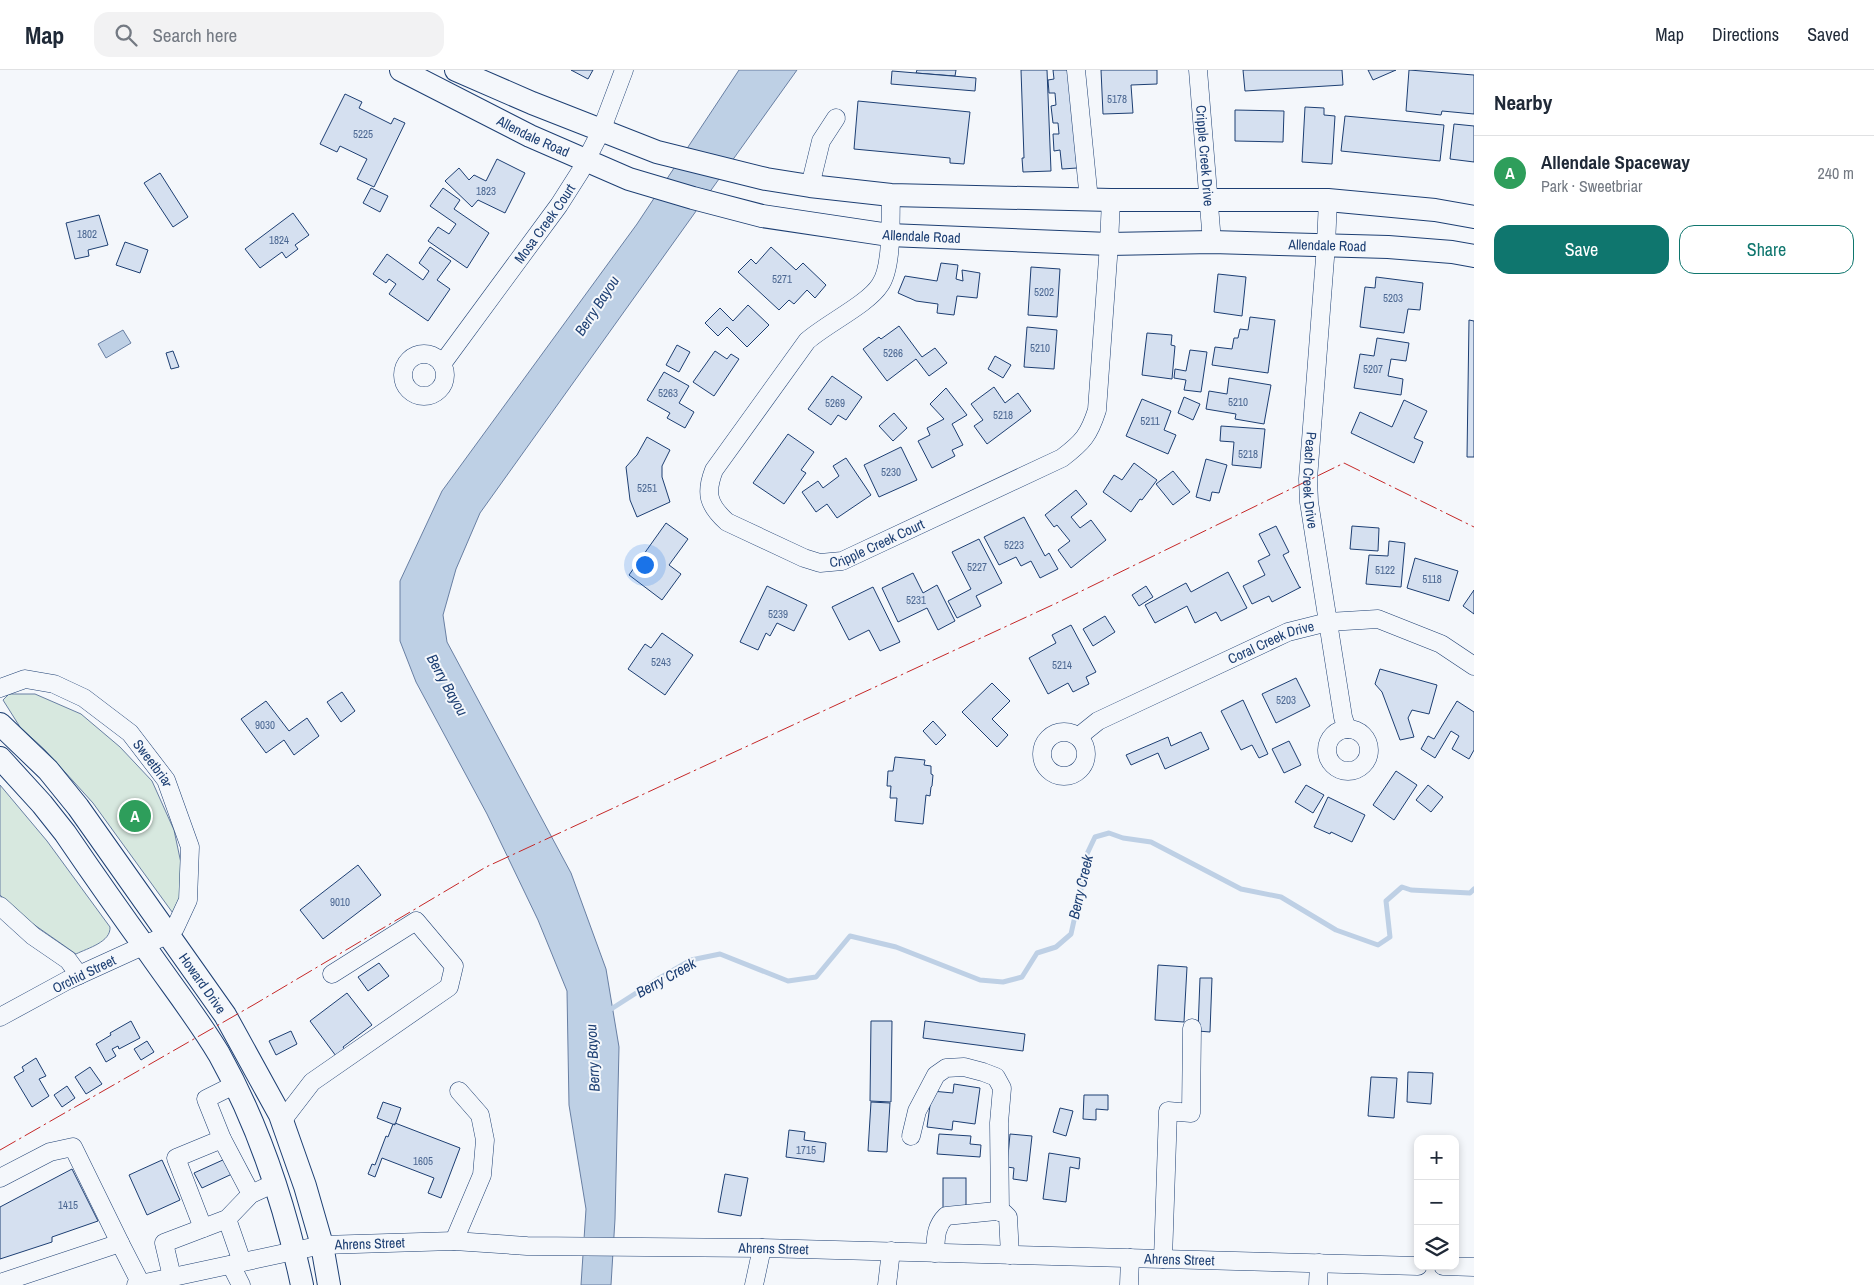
<!DOCTYPE html>
<html lang="en">
<head>
<meta charset="utf-8">
<style>
  :root { --surface:#fff; --page:#f2f2f3; --text:#1f2937; --muted:#747a83; --line:#e0e1e3; --accent:#0f766e }
  body { margin:0; font-family:"Archivo Narrow",sans-serif; background:var(--page); color:var(--text) }
  .controls { position:absolute; right:15px; bottom:15px; display:grid; overflow:hidden; border-radius:10px; box-shadow:0 2px 8px #0003 }
  .controls button { width:45px; height:45px; display:grid; place-items:center; padding:0; border:0; border-bottom:1px solid var(--line); background:var(--surface); color:var(--text); font:25px sans-serif }
  .you { position:absolute; left:644px; top:494px; width:18px; height:18px; margin:-12px; border:4px solid #fff; border-radius:50%; background:#1a73e8; box-shadow:0 0 0 8px #1a73e833 }
  .badge { display:grid; place-items:center; width:32px; height:32px; border-radius:50%; background:var(--accent); color:#fff; font-size:16px; font-weight:700 }
  .pin { position:absolute; translate:-50% -50%; border:2px solid #fff; box-shadow:0 1px 5px #0006 }
  .list { margin:0; padding:0; list-style:none }
  h2 { display:flex; justify-content:space-between; align-items:center; height:65px; margin:0; padding:0 20px; font-size:21px }
  h2 small { font-size:16px; font-weight:400; color:var(--muted) }
  .list li { display:grid; grid-template-columns:32px 1fr auto; gap:15px; align-items:center; box-sizing:border-box; height:75px; padding:0 20px; border-top:1px solid var(--line) }
  .list b { display:block; font-size:19px; white-space:nowrap }
  .list p { margin:0; font-size:16px; white-space:nowrap; color:var(--muted) }
  .list em { font-size:16px; font-style:normal; color:var(--muted) }
  .actions { display:flex; gap:10px; padding:15px 20px }
  .actions a { flex:1; padding:11px 0; border:1px solid var(--accent); border-radius:15px; text-align:center; font-size:18px; color:var(--accent) }
  .actions .main { background:var(--accent); color:#fff }
  .icon { flex:none; width:28px; height:28px; fill:none; stroke:currentColor; stroke-width:2; stroke-linecap:round; stroke-linejoin:round }
  .map { position:relative; flex:none; width:1474px; height:1215px; overflow:hidden }
  header { display:flex; align-items:center; gap:30px; box-sizing:border-box; height:70px; padding:0 25px; background:var(--surface); border-bottom:1px solid var(--line) }
  header strong { font-size:24px }
  nav { display:flex; gap:28px; margin-inline-start:auto; font-size:18px }
  .search { width:350px; height:45px; background:var(--page); display:flex; align-items:center; gap:12px; box-sizing:border-box; padding:0 18px; border-radius:15px; color:var(--muted); font-size:19px }
  main { display:flex }
  aside { flex:1; background:var(--surface) }
  .map>svg:first-child { display:block }
  .green { fill:#d7e8df; stroke:#687fa3 }
  .water { fill:#bed0e5; stroke:#687fa3 }
  .lines { fill:none; stroke-linecap:round; stroke-linejoin:round }
  .stream { stroke:#bed0e5; stroke-width:5 }
  .building { fill:#d5e0f0; stroke:#1d3f73 }
  .minor-casing { stroke:#1d3f73; stroke-width:19 }
  .major-casing { stroke:#1d3f73; stroke-width:24 }
  .minor { stroke:#f4f7fb; stroke-width:18 }
  .major { stroke:#f4f7fb; stroke-width:22 }
  .power { stroke:#c62828; stroke-width:1; stroke-dasharray:18 4 2.5 4; stroke-linecap:butt }
  .labels { text-anchor:middle; stroke-width:4; stroke-linejoin:round; paint-order:stroke }
  .number-label { font-size:11px; fill:#4b6792 }
  .street-label { font-size:14px; fill:#1d3f73; stroke:#f4f7fb }
  .water-label { font-size:15px; font-style:italic; fill:#1d3f73; stroke:#f4f7fb }
</style>
</head>
<body>
<header>
<strong>Map</strong>
<div class="search"><svg class="icon" aria-label="search" viewBox="0 0 24 24"><circle cx="10" cy="10" r="6"/><path d="M15 15l6 6"/></svg>Search here</div>
<nav><a>Map</a><a>Directions</a><a>Saved</a></nav>
</header>
<main>
<div class="map">
<svg width="1474" height="1215" viewBox="0 0 1474 1215">
  <rect width="100%" height="100%" fill="#f4f7fb"/>
  <g class="green">
    <polygon points="9,624 35,624 81,644 120,677 152,711 174,760 182,798 184,826 175,846 93,733 45,680 20,657 3,630"/>
    <path d="M0,715L47,771L110,857C111,872 88,878 76,884L26,849L0,825Z"/>
  </g>
  <g class="water">
    <polygon points="739,0 797,0 480,443 456,499 443,545 447,572 571,803 606,899 619,977 615,1149 611,1215 581,1215 586,1139 569,1035 567,921 538,850 487,744 416,612 400,571 400,511 442,421 637,154"/>
    <polygon points="123,260 131,273 106,288 98,274"/>
  </g>
  <g class="lines">
    <polyline class="stream" points="608,941 658,909 691,890 720,884 788,911 816,907 850,866 896,877 980,910 1003,912 1022,907 1037,883 1056,877 1071,864 1083,810 1086,786 1095,767 1109,763 1123,768 1151,772 1241,819 1281,827 1336,860 1378,875 1390,867 1386,831 1402,817 1411,820 1470,823 1474,819"/>
  </g>
  <g class="building">
    <polygon points="571,0 593,0 588,9"/>
    <polygon points="917,0 956,0 955,6 916,3"/>
    <polygon points="1021,0 1047,0 1051,101 1023,102 1022,88 1024,88"/>
    <polygon points="1053,0 1069,0 1077,98 1062,99 1060,80 1054,81 1053,64 1059,64 1058,53 1053,53 1051,36 1056,35 1055,23 1049,23 1048,10 1054,9"/>
    <polygon points="1101,0 1157,0 1157,14 1131,15 1133,43 1103,44"/>
    <polygon points="1243,0 1342,0 1343,15 1245,21"/>
    <polygon points="1368,0 1396,0 1373,10"/>
    <polygon points="1409,0 1474,5 1474,44 1442,41 1441,45 1406,41"/>
    <polygon points="892,1 976,8 975,21 891,14"/>
    <polygon points="345,24 362,32 359,38 391,54 394,48 405,53 374,117 357,109 367,89 340,76 337,82 320,74"/>
    <polygon points="858,31 970,42 964,94 950,93 950,88 854,79"/>
    <polygon points="1305,37 1324,38 1324,45 1335,46 1332,94 1302,92"/>
    <polygon points="1235,40 1284,41 1283,72 1235,71"/>
    <polygon points="1345,46 1444,55 1440,91 1341,81"/>
    <polygon points="1454,54 1474,56 1474,92 1450,89"/>
    <polygon points="497,89 525,103 505,143 478,130 472,137 445,111 459,98 469,110 474,105 486,111"/>
    <polygon points="160,103 188,147 173,157 144,113"/>
    <polygon points="371,118 388,126 380,142 363,133"/>
    <polygon points="443,118 460,130 454,139 489,163 467,198 428,171 438,157 449,164 456,154 430,136"/>
    <polygon points="293,143 309,165 295,175 298,179 286,188 282,182 260,198 245,179"/>
    <polygon points="99,145 108,175 88,180 89,186 75,189 66,153"/>
    <polygon points="125,172 148,180 140,203 116,195"/>
    <polygon points="430,177 451,191 437,210 450,219 428,251 389,224 396,214 389,209 386,213 373,204 387,184 423,210 429,201 419,193"/>
    <polygon points="771,177 796,200 803,193 826,215 815,228 807,220 794,234 789,230 779,240 738,202 751,189 756,194"/>
    <polygon points="941,193 958,195 956,209 963,211 962,200 980,203 977,228 957,226 954,245 937,243 938,234 916,231 898,223 905,206 937,211"/>
    <polygon points="1031,197 1060,199 1057,247 1028,245"/>
    <polygon points="1218,204 1246,207 1242,246 1214,242"/>
    <polygon points="1376,207 1423,213 1420,240 1408,239 1404,263 1360,257 1365,217 1375,218"/>
    <polygon points="748,235 769,255 747,277 727,257 718,266 705,253 720,238 733,251"/>
    <polygon points="1250,247 1275,250 1268,303 1212,295 1215,277 1232,279 1234,268 1238,268 1240,259 1248,260"/>
    <polygon points="1469,250 1474,251 1474,387 1467,387"/>
    <polygon points="899,256 922,287 935,278 947,293 929,306 916,289 887,311 863,279 879,267 881,269"/>
    <polygon points="1027,257 1057,260 1054,299 1024,297"/>
    <polygon points="1147,263 1172,265 1171,275 1175,276 1172,309 1142,305"/>
    <polygon points="1377,268 1409,273 1406,291 1391,289 1388,306 1403,309 1401,325 1354,318 1360,284 1374,286"/>
    <polygon points="677,275 690,282 679,302 666,295"/>
    <polygon points="1190,280 1207,282 1201,322 1184,320 1186,310 1174,308 1175,299 1186,301"/>
    <polygon points="173,281 179,297 171,299 166,283"/>
    <polygon points="715,281 727,289 731,284 739,289 714,326 693,312"/>
    <polygon points="995,286 1011,295 1003,308 988,299"/>
    <polygon points="664,302 689,316 679,333 694,342 685,358 667,348 670,343 647,330"/>
    <polygon points="832,306 862,327 846,350 838,345 831,355 808,339"/>
    <polygon points="1229,308 1271,315 1264,354 1235,349 1236,344 1206,339 1209,321 1227,324"/>
    <polygon points="994,317 1005,333 1018,323 1031,341 987,374 974,356 983,350 971,334"/>
    <polygon points="946,318 967,345 952,354 963,375 952,380 955,386 932,398 918,371 930,365 927,358 944,349 930,334"/>
    <polygon points="1184,327 1200,334 1193,350 1178,343"/>
    <polygon points="1142,329 1171,341 1164,360 1176,365 1168,384 1126,366"/>
    <polygon points="1404,330 1427,341 1414,368 1423,372 1414,393 1351,363 1360,342 1392,357"/>
    <polygon points="894,343 907,358 893,371 879,356"/>
    <polygon points="1221,356 1265,359 1261,398 1232,395 1234,372 1220,371"/>
    <polygon points="788,364 814,382 801,400 806,403 784,434 753,413"/>
    <polygon points="647,367 670,380 662,396 662,407 670,432 637,447 630,430 626,397 637,385"/>
    <polygon points="901,377 917,410 879,427 864,395"/>
    <polygon points="846,388 871,425 837,448 827,434 816,442 802,422 818,411 823,418 839,406 833,396"/>
    <polygon points="1206,389 1227,395 1219,423 1212,422 1210,431 1196,427"/>
    <polygon points="1134,393 1157,410 1142,430 1140,429 1131,442 1103,422 1114,405 1122,410"/>
    <polygon points="1173,401 1190,422 1173,435 1156,414"/>
    <polygon points="1076,420 1087,434 1071,447 1080,458 1091,450 1106,470 1071,498 1058,480 1070,471 1057,455 1054,457 1045,445"/>
    <polygon points="1024,447 1045,486 1049,483 1058,499 1040,508 1031,491 1021,496 1016,487 999,495 984,467"/>
    <polygon points="666,453 688,469 669,495 681,504 662,530 629,505"/>
    <polygon points="1276,456 1289,482 1283,485 1300,518 1301,517 1272,532 1269,526 1252,534 1243,516 1265,505 1258,491 1270,485 1259,464"/>
    <polygon points="1352,456 1379,458 1378,481 1350,479"/>
    <polygon points="979,469 1002,513 976,526 981,536 957,548 948,531 971,519 952,482"/>
    <polygon points="1389,471 1405,473 1401,517 1366,514 1369,485 1388,486"/>
    <polygon points="1415,488 1458,501 1449,531 1407,518"/>
    <polygon points="1228,502 1247,538 1221,551 1216,542 1195,553 1187,536 1155,553 1145,535 1186,513 1191,522"/>
    <polygon points="913,503 923,523 937,515 955,551 938,560 927,538 898,552 882,518"/>
    <polygon points="767,516 807,535 794,561 777,553 770,566 766,563 758,580 740,572"/>
    <polygon points="1146,516 1153,527 1139,536 1132,525"/>
    <polygon points="873,517 900,572 880,581 869,560 849,570 832,537"/>
    <polygon points="1474,520 1474,544 1463,536"/>
    <polygon points="1105,546 1115,562 1093,576 1083,559"/>
    <polygon points="1071,555 1096,602 1086,607 1089,614 1073,622 1068,613 1048,624 1029,588 1056,573 1052,565"/>
    <polygon points="662,563 693,585 665,625 628,599 645,574 651,578"/>
    <polygon points="1380,599 1437,615 1429,644 1412,640 1408,648 1414,667 1400,670 1382,622 1375,614"/>
    <polygon points="1296,608 1310,636 1276,653 1262,624"/>
    <polygon points="992,613 1010,631 992,649 1008,665 997,677 962,642"/>
    <polygon points="342,622 355,641 341,652 327,632"/>
    <polygon points="1243,630 1268,684 1259,688 1252,675 1241,680 1221,641"/>
    <polygon points="266,631 289,661 307,648 319,666 294,685 284,670 266,683 241,649"/>
    <polygon points="1457,631 1474,642 1474,680 1469,689 1452,679 1459,666 1451,661 1435,688 1421,679 1428,666 1434,669"/>
    <polygon points="933,651 946,665 936,675 923,661"/>
    <polygon points="1201,662 1209,679 1165,699 1158,683 1131,695 1126,685 1168,667 1171,676"/>
    <polygon points="1289,671 1301,695 1284,703 1272,679"/>
    <polygon points="895,687 925,690 924,695 931,696 931,704 933,705 932,716 931,717 930,726 926,725 923,754 895,751 897,728 890,728 891,716 887,716 888,701 893,701"/>
    <polygon points="1396,701 1417,715 1394,750 1373,735"/>
    <polygon points="1306,715 1324,725 1313,743 1295,732"/>
    <polygon points="1428,715 1443,727 1431,742 1416,730"/>
    <polygon points="1328,727 1365,745 1352,772 1331,762 1330,764 1314,757"/>
    <polygon points="358,795 381,825 323,869 300,840"/>
    <polygon points="379,893 389,906 368,921 358,907"/>
    <polygon points="1158,895 1187,897 1184,952 1155,950"/>
    <polygon points="1200,908 1212,908 1210,962 1198,961"/>
    <polygon points="347,923 372,955 343,977 345,980 336,986 310,951"/>
    <polygon points="131,951 140,968 119,979 118,976 112,979 116,986 106,992 96,974 111,965 110,963"/>
    <polygon points="871,951 892,951 891,1032 870,1031"/>
    <polygon points="925,951 1025,964 1023,981 923,968"/>
    <polygon points="291,961 297,974 276,985 269,971"/>
    <polygon points="147,971 154,982 141,990 134,979"/>
    <polygon points="36,988 46,1006 39,1009 49,1026 32,1037 14,1007 24,1001 22,997"/>
    <polygon points="90,997 102,1014 86,1024 75,1007"/>
    <polygon points="1408,1002 1433,1003 1431,1034 1407,1032"/>
    <polygon points="1371,1007 1397,1008 1394,1048 1368,1046"/>
    <polygon points="954,1014 980,1018 975,1054 953,1051 952,1060 927,1057 932,1021 953,1023"/>
    <polygon points="67,1016 75,1028 62,1037 54,1025"/>
    <polygon points="1084,1025 1108,1025 1108,1040 1096,1039 1096,1050 1083,1049"/>
    <polygon points="383,1032 401,1038 395,1055 377,1048"/>
    <polygon points="871,1032 890,1033 887,1082 868,1081"/>
    <polygon points="1060,1038 1073,1041 1066,1066 1053,1062"/>
    <polygon points="395,1053 460,1078 441,1128 428,1123 434,1108 382,1088 375,1107 368,1104 372,1094 375,1095 386,1066 388,1067 393,1054 395,1055"/>
    <polygon points="789,1060 805,1062 804,1070 826,1073 824,1092 786,1087"/>
    <polygon points="939,1064 971,1066 970,1074 981,1075 980,1087 937,1084"/>
    <polygon points="1010,1064 1032,1066 1027,1111 1013,1109 1014,1098 1007,1097"/>
    <polygon points="1049,1083 1080,1088 1079,1099 1070,1097 1066,1132 1043,1129"/>
    <polygon points="225,1089 232,1104 202,1118 194,1103"/>
    <polygon points="162,1090 180,1130 147,1145 129,1105"/>
    <polygon points="72,1099 98,1151 52,1167 52,1172 0,1189 0,1137"/>
    <polygon points="725,1104 748,1108 741,1146 718,1142"/>
    <rect x="943" y="1108" width="23" height="33"/>
  </g>
  <g class="lines">
    <defs>
      <g id="minor">
        <polyline points="1076,0 1089,130"/>
        <path id="s1" d="M1198,0L1212,172"/>
        <polyline points="810,116 821,71 836,48"/>
        <path id="s2" d="M891,125C890,148 893,197 880,215C868,234 826,254 807,271L714,400C705,423 708,435 727,452L804,488L820,493L842,491L1062,388C1083,372 1089,365 1097,340L1109,174L1111,130"/>
        <path id="s3" d="M1328,130L1326,175L1308,409L1309,432L1343,647L1347,659"/>
        <circle cx="424" cy="305" r="21"/>
        <path id="s4" d="M442,294L559,135L580,102L601,61L624,0"/>
        <path id="s5" d="M0,618L25,609L54,614L84,628L130,663L166,710L190,777L188,830L175,858L169,864L68,910L0,947"/>
        <circle cx="1348" cy="680" r="21"/>
        <circle cx="1064" cy="684" r="22"/>
        <path id="s6" d="M1078,667L1098,651L1288,562L1328,552L1378,549L1441,574L1474,596"/>
        <polyline points="0,836 33,866 68,890 79,905"/>
        <polyline points="282,1051 312,1012 449,917 454,896 416,851 332,904"/>
        <polyline points="911,1066 917,1041 936,1005 946,998 964,997 983,1002 996,1007 1002,1018 999,1053 1000,1142"/>
        <polyline points="222,1069 251,1124"/>
        <polyline points="0,1108 50,1082 73,1077 120,1173"/>
        <polyline points="227,1149 242,1192"/>
        <polyline points="203,1158 176,1088 222,1069 206,1029 234,1015"/>
        <polyline points="454,1171 482,1105 485,1070 480,1045 459,1021"/>
        <path d="M935,1183C936,1168 935,1157 946,1146L996,1141L1004,1143L1008,1147L1010,1185"/>
        <polyline points="1163,1189 1168,1041 1191,1043 1192,958"/>
        <polyline points="231,1195 241,1215"/>
        <polyline points="1443,1196 1474,1197"/>
        <polyline points="172,1207 164,1173 227,1149 251,1124 275,1113"/>
        <polyline points="0,1213 120,1173 141,1214"/>
        <path id="s7" d="M136,1215L322,1175L454,1171L527,1176L762,1178L1418,1196"/>
        <polyline points="754,1215 762,1178"/>
        <polyline points="887,1215 891,1181"/>
        <polyline points="1129,1215 1130,1188"/>
        <polyline points="1318,1215 1319,1193"/>
      </g>
      <g id="major">
        <path id="s8" d="M401,0L530,66L629,109L693,128L762,146L889,165L1109,174L1212,172L1388,177L1452,182L1474,186"/>
        <polyline points="456,0 532,33 657,82 766,109 810,116 891,125 1111,130 1328,130 1435,140 1474,147"/>
        <path id="s9" d="M0,654L48,700L78,737L225,945L280,1045L305,1116L322,1175L329,1215"/>
        <path d="M0,688L42,734L65,763C93,804 121,844 150,884C173,917 198,949 219,984C259,1056 285,1135 302,1215"/>
      </g>
    </defs>
    <use href="#minor" class="minor-casing"/>
    <use href="#major" class="major-casing"/>
    <use href="#minor" class="minor"/>
    <use href="#major" class="major"/>
    <polyline class="power" points="0,1080 255,934 486,797 1061,531 1344,393 1474,457"/>
  </g>
  <g class="labels">
    <g class="number-label">
      <text x="1117" y="33">5178</text>
      <text x="363" y="68">5225</text>
      <text x="486" y="125">1823</text>
      <text x="87" y="168">1802</text>
      <text x="279" y="174">1824</text>
      <text x="782" y="213">5271</text>
      <text x="1044" y="226">5202</text>
      <text x="1393" y="232">5203</text>
      <text x="1040" y="282">5210</text>
      <text x="893" y="287">5266</text>
      <text x="1373" y="303">5207</text>
      <text x="668" y="327">5263</text>
      <text x="1238" y="336">5210</text>
      <text x="835" y="337">5269</text>
      <text x="1003" y="349">5218</text>
      <text x="1150" y="355">5211</text>
      <text x="1248" y="388">5218</text>
      <text x="891" y="406">5230</text>
      <text x="647" y="422">5251</text>
      <text x="1014" y="479">5223</text>
      <text x="977" y="501">5227</text>
      <text x="1385" y="504">5122</text>
      <text x="1432" y="513">5118</text>
      <text x="916" y="534">5231</text>
      <text x="778" y="548">5239</text>
      <text x="661" y="596">5243</text>
      <text x="1062" y="599">5214</text>
      <text x="1286" y="634">5203</text>
      <text x="265" y="659">9030</text>
      <text x="340" y="836">9010</text>
      <text x="806" y="1084">1715</text>
      <text x="423" y="1095">1605</text>
      <text x="68" y="1139">1415</text>
    </g>
    <g class="street-label">
      <text dy="5" stroke="none"><textPath href="#s8" startOffset="148">Allendale Road</textPath></text>
      <text dy="5" stroke="none"><textPath href="#s1" startOffset="86">Cripple Creek Drive</textPath></text>
      <text dy="5" stroke="none"><textPath href="#s4" startOffset="174">Mosa Creek Court</textPath></text>
      <text dy="5" stroke="none"><textPath href="#s8" startOffset="552">Allendale Road</textPath></text>
      <text dy="5" stroke="none"><textPath href="#s8" startOffset="958">Allendale Road</textPath></text>
      <text dy="5" stroke="none"><textPath href="#s3" startOffset="281">Peach Creek Drive</textPath></text>
      <text dy="5" stroke="none"><textPath href="#s2" startOffset="564">Cripple Creek Court</textPath></text>
      <text dy="5" stroke="none"><textPath href="#s6" startOffset="216">Coral Creek Drive</textPath></text>
      <text dy="5" stroke="none"><textPath href="#s5" startOffset="185">Sweetbriar</textPath></text>
      <text transform="translate(84 904) rotate(-26)" y="5">Orchid Street</text>
      <text dy="5" stroke="none"><textPath href="#s9" startOffset="330">Howard Drive</textPath></text>
      <text dy="5" stroke="none"><textPath href="#s7" startOffset="238">Ahrens Street</textPath></text>
      <text dy="5" stroke="none"><textPath href="#s7" startOffset="642">Ahrens Street</textPath></text>
      <text dy="5" stroke="none"><textPath href="#s7" startOffset="1048">Ahrens Street</textPath></text>
    </g>
    <g class="water-label">
      <text transform="translate(597 236) rotate(-57)" y="5">Berry Bayou</text>
      <text transform="translate(447 615) rotate(61)" y="5">Berry Bayou</text>
      <text transform="translate(1081 817) rotate(-77)" y="5">Berry Creek</text>
      <text transform="translate(666 908) rotate(-29)" y="5">Berry Creek</text>
      <text transform="translate(593 988) rotate(-93)" y="5">Berry Bayou</text>
    </g>
  </g>
</svg>
<div class="controls">
<button>+</button>
<button>−</button>
<button><svg class="icon" aria-label="layers" viewBox="0 0 24 24"><path d="M12 4l9 5-9 5-9-5zM3 14l9 5 9-5"/></svg></button>
</div>
<div class="you"></div>
<div class="pin badge" style="left:135px;top:746px;background:#2e9e5b">A</div>
</div>
<aside>
<h2>Nearby<small></small></h2>
<ul class="list">
<li><span class="badge" style="background:#2e9e5b">A</span><div><b>Allendale Spaceway</b><p>Park · Sweetbriar</p></div><em>240 m</em></li>
</ul>
<div class="actions"><a class="main">Save</a><a>Share</a></div>
</aside>
</main>
</body>
</html>
